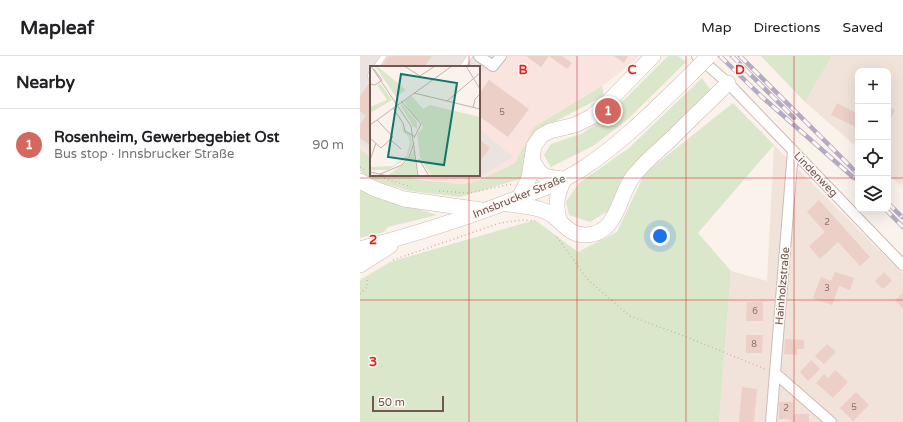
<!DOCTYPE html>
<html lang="en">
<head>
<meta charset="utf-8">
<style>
  :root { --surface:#fff; --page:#f2f2f2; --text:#202124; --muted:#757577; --line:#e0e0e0; --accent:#d46760 }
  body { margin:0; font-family:"Varela Round",sans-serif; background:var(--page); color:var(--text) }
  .controls { position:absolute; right:12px; top:12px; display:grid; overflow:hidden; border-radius:8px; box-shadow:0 4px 16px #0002 }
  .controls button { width:36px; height:36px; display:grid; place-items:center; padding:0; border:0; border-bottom:1px solid var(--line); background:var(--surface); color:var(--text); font:20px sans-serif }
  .scale { position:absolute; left:12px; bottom:10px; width:72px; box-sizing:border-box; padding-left:4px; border:2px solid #725751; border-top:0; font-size:11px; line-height:14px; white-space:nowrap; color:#725751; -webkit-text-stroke:3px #fdf6f1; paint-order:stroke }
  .you { position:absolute; left:300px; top:180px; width:14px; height:14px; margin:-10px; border:3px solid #fff; border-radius:50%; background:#1a73e8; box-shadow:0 0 0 6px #1a73e833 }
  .badge { display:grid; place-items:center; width:26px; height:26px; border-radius:50%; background:var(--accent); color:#fff; font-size:13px; font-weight:700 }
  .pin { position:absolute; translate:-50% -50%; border:2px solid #fff; box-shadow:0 1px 4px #0006 }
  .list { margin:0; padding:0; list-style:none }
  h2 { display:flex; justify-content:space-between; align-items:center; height:52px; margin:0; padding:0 16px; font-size:17px }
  h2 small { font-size:13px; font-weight:400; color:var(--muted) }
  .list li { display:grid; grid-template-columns:26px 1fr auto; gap:12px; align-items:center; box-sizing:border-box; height:72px; padding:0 16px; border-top:1px solid var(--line) }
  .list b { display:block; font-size:15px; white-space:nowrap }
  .list p { margin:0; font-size:13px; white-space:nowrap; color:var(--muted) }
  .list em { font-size:13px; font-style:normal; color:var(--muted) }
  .icon { flex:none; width:22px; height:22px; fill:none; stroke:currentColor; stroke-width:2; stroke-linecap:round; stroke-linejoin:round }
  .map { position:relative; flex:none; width:543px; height:366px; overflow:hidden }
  header { display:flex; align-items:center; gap:24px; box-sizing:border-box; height:56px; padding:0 20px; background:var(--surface); border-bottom:1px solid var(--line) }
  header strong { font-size:19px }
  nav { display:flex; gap:22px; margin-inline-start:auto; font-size:14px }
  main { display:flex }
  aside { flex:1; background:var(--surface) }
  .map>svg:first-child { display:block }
  .residential { fill:#f1e3da }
  .commercial { fill:#f9e4e0 }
  .industrial { fill:#eae3e0 }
  .green { fill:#dbe7cb }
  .building { fill:#eccfc6 }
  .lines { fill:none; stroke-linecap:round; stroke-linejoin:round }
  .service-casing { stroke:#cdbbb5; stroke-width:6 }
  .minor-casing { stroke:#cdbbb5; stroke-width:12 }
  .secondary-casing { stroke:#cfbab3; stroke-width:16 }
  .path { stroke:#d1b2a9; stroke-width:1.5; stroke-dasharray:1 3; stroke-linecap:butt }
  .service { stroke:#fff; stroke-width:5 }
  .minor { stroke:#fff; stroke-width:10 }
  .secondary { stroke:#fff; stroke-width:15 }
  .rail-casing { stroke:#b3aac4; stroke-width:4.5 }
  .rail { stroke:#fdf6f1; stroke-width:3; stroke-dasharray:9; stroke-linecap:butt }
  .secondary-bridge-casing { stroke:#cfbab3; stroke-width:16; stroke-linecap:butt }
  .secondary-bridge { stroke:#fff; stroke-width:15 }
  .grid { fill:none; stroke:#d62828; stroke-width:1; stroke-opacity:0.55 }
  .labels { text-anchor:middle; stroke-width:3; stroke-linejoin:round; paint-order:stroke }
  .number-label { font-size:9px; fill:#90756e }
  .street-label { font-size:11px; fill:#725751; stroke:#fdf6f1 }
  .inset-road { fill:none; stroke:#c4b4ad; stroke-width:1 }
  .view { fill:#0f766e; fill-opacity:0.15; stroke:#0f766e; stroke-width:2 }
  .inset-edge { fill:none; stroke:#725751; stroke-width:2 }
  .grid-label { font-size:13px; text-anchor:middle; font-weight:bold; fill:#d62828; stroke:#fdf6f1; stroke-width:3; stroke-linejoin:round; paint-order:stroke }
</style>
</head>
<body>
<header>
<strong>Mapleaf</strong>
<nav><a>Map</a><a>Directions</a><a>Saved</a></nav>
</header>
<main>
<aside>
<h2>Nearby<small></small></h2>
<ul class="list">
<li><span class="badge">1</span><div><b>Rosenheim, Gewerbegebiet Ost</b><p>Bus stop · Innsbrucker Straße</p></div><em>90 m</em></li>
</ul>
</aside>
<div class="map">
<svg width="543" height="366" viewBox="0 0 543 366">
  <rect width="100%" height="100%" fill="#faf2eb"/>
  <g class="residential">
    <polygon points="472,0 543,0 543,126 540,129 528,118 528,15 498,15 498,92 445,46"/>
    <polygon points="414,89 543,218 543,366 359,366 371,215 407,225"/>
  </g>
  <polygon class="commercial" points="0,0 279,0 274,6 242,30 174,71 155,107 115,126 101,128 67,125 44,119 119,119 119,11 11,11 11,102 0,93"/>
  <g class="industrial">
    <polygon points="0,0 134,0 123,16 119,14 119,11 11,11 11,96 0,87"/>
    <polygon points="119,73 153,101 125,118 107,124 62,121 54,119 119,119"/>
  </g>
  <g class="green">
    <polygon points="308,0 318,0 326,6 268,63 233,90 191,111 184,99 191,88 223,77 258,50"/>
    <polygon points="401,0 472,0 445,46"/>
    <polygon points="342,22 350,33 253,152 230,166 209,159 206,146 219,127 269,92"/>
    <polygon points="242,30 244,40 198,64 178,77 160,123 100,141 50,135 12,124 0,115 0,93 11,102 11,119 44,119 67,125 101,128 115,126 155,107 174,71"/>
    <polygon points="373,47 414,89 338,177 371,215 359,366 0,366 0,224 30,206 175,164 218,196 257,176 285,117"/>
    <polygon points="0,134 77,159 28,171 24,176 0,182"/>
  </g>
  <g class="building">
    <polygon points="29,0 72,0 64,11 21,11"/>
    <polygon points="166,0 189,0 181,11"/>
    <polygon points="189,0 202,0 212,7 207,13"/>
    <polygon points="254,0 268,0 264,7"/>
    <polygon points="129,24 169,53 148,81 119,60 119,38"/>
    <polygon points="11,25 11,90 0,82 0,68 6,60 0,55 0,40"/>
    <polygon points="477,47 498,58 498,72 471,59"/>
    <polygon points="528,50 535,54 528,69"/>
    <polygon points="119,83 130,92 119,106"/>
    <polygon points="459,144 510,201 500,210 478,186 460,203 449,190 465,176 447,156"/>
    <polygon points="475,216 494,222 490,234 479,230 472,249 453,242 461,221 471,225"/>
    <polygon points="524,216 532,225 523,233 515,225"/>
    <polygon points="543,237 543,253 535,244"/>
    <polygon points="387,246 403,246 403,265 386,265"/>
    <polygon points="386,279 403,279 402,297 386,297"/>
    <polygon points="425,283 444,284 444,293 437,293 437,299 424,298"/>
    <polygon points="467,288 476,296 464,308 455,300"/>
    <polygon points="451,304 460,313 448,325 440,316"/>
    <polygon points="475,314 488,326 473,342 456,327 464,318 468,322"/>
    <polygon points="382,331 397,333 394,366 379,366"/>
    <polygon points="496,336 509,349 493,365 480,352"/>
    <polygon points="419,346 433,346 433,358 449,358 449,366 431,366 431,363 419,363"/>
  </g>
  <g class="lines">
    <defs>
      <g id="service">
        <polyline points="16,11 24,0"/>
        <polyline points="102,11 110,0"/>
        <polyline points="10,20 11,18"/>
      </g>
      <g id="minor">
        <polyline points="119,0 133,10 141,0"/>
        <polyline points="337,0 368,27 543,209"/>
        <polyline points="415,317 471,366"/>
        <polyline points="411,366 433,95"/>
      </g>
      <g id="secondary">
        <path d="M172,103C181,122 184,121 204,123"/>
        <polyline points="0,125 15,133 44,143 121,154"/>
        <polyline points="159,142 169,122 174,90 181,80 190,75 215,69 231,61 244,50 293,0"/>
        <path d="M148,148C161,150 175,150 187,156C201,163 207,179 225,179C257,179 258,142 272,122C283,107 298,95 311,83C330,64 349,46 368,27"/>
        <path d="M199,164C195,145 197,140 204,123"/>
        <path d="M0,193C51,179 101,164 150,145C175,136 200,127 222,113C263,86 297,51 332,17"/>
        <polyline points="0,209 30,190"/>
      </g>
    </defs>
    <use href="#service" class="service-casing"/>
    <use href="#minor" class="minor-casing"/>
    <use href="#secondary" class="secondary-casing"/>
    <g class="path">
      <polyline points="0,111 4,113"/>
      <polyline points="24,122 51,131"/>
      <polyline points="79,135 109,137 152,128"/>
      <polyline points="197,181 228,224 270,260 324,280 405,313"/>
      <polyline points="33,204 140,167 163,164 175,165"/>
      <polyline points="0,238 7,231 7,221"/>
    </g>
    <use href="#service" class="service"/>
    <use href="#minor" class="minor"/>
    <use href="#secondary" class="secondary"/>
    <defs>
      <g id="rail">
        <polyline points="360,0 401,40 494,122"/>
        <polyline points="372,0 434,62"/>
        <polyline points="380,0 498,118"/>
        <polyline points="528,147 542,161"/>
        <polyline points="525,153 543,171"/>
      </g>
    </defs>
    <use href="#rail" class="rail-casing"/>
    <use href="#rail" class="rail"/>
    <defs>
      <polyline id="secondary-bridge" points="332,17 349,0"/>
    </defs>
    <use href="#secondary-bridge" class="secondary-bridge-casing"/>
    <use href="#secondary-bridge" class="secondary-bridge"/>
  </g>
  <path class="grid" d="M109,0V11M217,0V366M326,0V366M434,0V366M109,119V366M0,122H498M528,122H543M0,244H543"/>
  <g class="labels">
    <g class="number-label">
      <text x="142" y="59">5</text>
      <text x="467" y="169">2</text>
      <text x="467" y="235">3</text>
      <text x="395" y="258">6</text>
      <text x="394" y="291">8</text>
      <text x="494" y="354">5</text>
      <text x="426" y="355">2</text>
    </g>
    <g class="street-label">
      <text transform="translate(456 118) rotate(46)" y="4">Lindenweg</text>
      <text transform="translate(159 140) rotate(-22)" y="4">Innsbrucker Straße</text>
      <text transform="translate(422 230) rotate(-85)" y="4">Hainholzstraße</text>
    </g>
  </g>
  <g transform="translate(10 10)">
    <rect width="110" height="110" fill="#faf2eb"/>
    <path d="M5,0H7L36,24L26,31ZM10,17L22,34L0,47V41L17,34L7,19ZM42,30L53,43L60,39L110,51V110H63L59,107L50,91L47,68L53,62L51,56L43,50L34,35ZM32,38L47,56V63L43,60L30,39ZM30,54L33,62L41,69L42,79L37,92L18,104H0V101L23,100L37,89L40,76L38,70L33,66ZM44,83L47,110L18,109L37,96Z" fill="#dbe7cb"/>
    <path class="inset-road" d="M1,0L41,60L48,110M34,0L50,10L65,0M96,0L110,23M0,18L5,19L12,14L4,3M44,27L110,43M31,35L51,58L44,72M77,35L110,7M23,42L33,57L35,65L44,70M103,42L105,33L110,28M0,59L82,0M0,72L11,82L23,71L7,54M20,73L31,83M49,93L59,110M0,94L6,77M0,106L18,110M10,108L32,99L39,91L44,77"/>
    <path class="view" d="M31,8L87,17L74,99L18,91Z"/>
    <rect width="110" height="110" class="inset-edge"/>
  </g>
  <g class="grid-label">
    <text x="163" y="18">B</text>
    <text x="272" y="18">C</text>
    <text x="380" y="18">D</text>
    <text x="13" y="188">2</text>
    <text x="13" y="310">3</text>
  </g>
</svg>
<div class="controls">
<button>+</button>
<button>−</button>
<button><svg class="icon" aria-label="locate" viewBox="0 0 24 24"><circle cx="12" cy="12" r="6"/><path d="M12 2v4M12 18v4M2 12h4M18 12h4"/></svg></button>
<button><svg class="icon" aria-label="layers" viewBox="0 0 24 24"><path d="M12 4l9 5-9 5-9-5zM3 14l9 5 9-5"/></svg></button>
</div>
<div class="scale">50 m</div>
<div class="you"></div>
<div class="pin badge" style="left:248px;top:55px">1</div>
</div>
</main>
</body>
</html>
